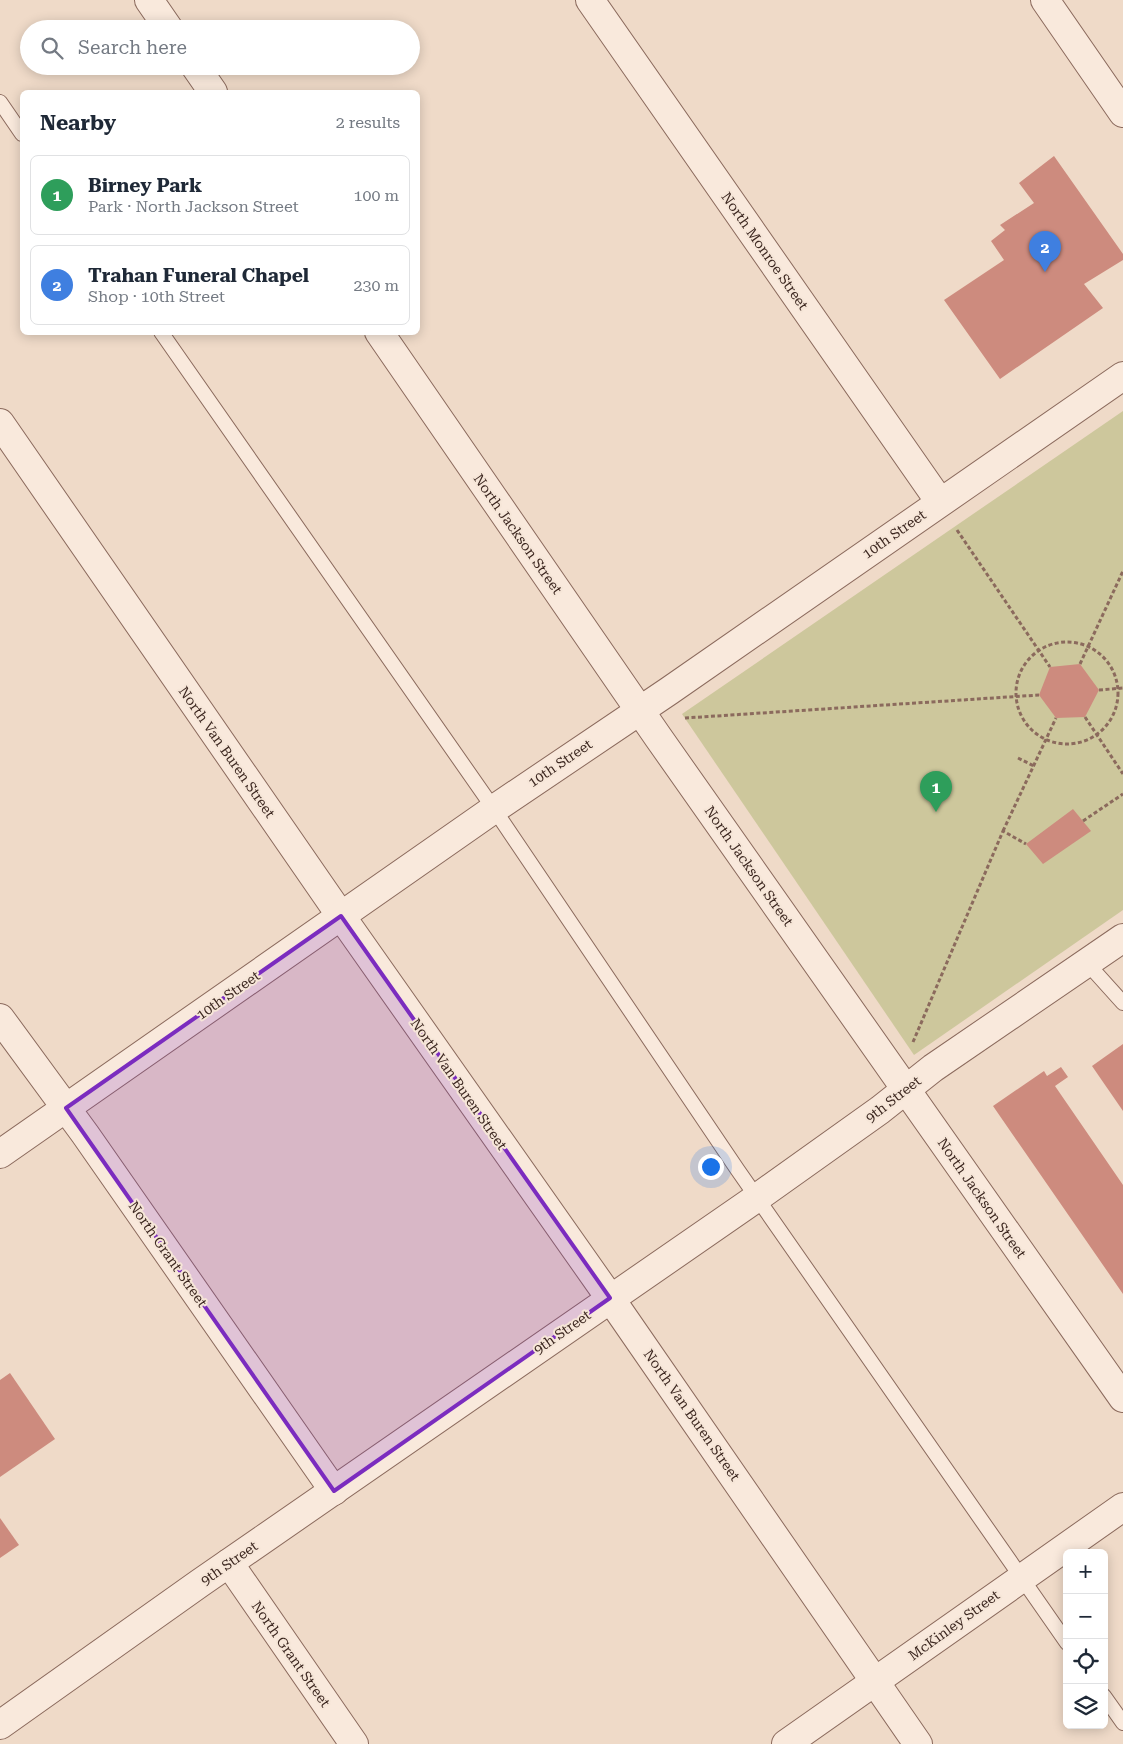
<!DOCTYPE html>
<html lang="en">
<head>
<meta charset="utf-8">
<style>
  :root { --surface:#fff; --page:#f2f2f3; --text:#1f2937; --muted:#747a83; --line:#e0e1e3; --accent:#b45309 }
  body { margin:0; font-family:"Roboto Serif",serif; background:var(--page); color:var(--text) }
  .controls { position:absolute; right:15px; bottom:15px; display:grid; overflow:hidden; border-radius:8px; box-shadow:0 2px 12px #0003 }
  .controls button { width:45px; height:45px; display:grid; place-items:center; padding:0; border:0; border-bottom:1px solid var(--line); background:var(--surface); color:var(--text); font:25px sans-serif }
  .you { position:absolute; left:710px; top:1166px; width:18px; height:18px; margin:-12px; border:4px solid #fff; border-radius:50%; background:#1a73e8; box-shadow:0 0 0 8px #1a73e833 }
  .badge { display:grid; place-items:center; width:32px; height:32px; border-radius:50%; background:var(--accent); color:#fff; font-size:16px; font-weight:700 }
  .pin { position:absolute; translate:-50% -41px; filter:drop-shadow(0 1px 2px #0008) }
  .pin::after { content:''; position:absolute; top:26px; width:18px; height:15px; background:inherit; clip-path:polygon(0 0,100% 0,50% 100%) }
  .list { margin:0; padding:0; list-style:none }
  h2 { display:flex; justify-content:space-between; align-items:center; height:65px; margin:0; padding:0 20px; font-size:21px }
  h2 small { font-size:16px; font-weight:400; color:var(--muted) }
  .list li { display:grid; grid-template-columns:32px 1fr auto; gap:15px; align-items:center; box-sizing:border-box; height:80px; margin:0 10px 10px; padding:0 10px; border:1px solid var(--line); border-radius:8px }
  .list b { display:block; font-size:19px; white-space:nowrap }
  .list p { margin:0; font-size:16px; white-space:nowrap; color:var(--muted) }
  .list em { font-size:16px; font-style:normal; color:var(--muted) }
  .icon { flex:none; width:28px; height:28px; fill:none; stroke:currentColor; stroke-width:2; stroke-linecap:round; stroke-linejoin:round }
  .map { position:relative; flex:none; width:1123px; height:1744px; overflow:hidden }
  .search { position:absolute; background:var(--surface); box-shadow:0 2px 12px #0003; left:20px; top:20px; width:400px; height:55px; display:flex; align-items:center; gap:12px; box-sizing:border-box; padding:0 18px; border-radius:28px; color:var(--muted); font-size:19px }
  .panel { position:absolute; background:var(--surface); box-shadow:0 2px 12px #0003; left:20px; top:90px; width:400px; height:245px; border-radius:8px }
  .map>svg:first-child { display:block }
  .green { fill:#cdc79c }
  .building { fill:#cd8b7e }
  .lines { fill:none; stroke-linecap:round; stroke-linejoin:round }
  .service-casing { stroke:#8b6a5d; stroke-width:16 }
  .minor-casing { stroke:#8b6a5d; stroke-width:30 }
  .tertiary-casing { stroke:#8b6a5d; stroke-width:30 }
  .path { stroke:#8b6a5d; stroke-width:3; stroke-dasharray:4 2.5; stroke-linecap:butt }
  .service { stroke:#f9e9dc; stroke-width:14 }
  .minor { stroke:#f9e9dc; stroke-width:28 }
  .tertiary { stroke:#f9e9dc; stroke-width:28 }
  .marked { fill:#7b2cbf; fill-opacity:0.2; stroke:#7b2cbf; stroke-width:4; stroke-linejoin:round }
  .labels { text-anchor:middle; stroke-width:4; stroke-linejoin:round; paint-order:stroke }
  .street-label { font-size:14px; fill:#3c2720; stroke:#f6e6d8 }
</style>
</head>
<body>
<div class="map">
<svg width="1123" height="1744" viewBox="0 0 1123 1744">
  <rect width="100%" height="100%" fill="#efdac8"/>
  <polygon class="green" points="1123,411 1123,910 914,1055 682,714"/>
  <g class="building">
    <polygon points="1054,156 1123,254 1123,260 1084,284 1103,308 1000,379 944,300 1004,260 991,241 1005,230 1000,225 1034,203 1019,183"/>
    <polygon points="1080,664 1099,690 1085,717 1056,718 1039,695 1050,667"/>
    <polygon points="1073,809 1091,831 1043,864 1026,844"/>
    <polygon points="1123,1044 1123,1111 1092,1066"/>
    <polygon points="1061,1067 1068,1077 1055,1086 1123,1185 1123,1294 993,1106 1044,1071 1047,1076"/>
    <polygon points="10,1373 55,1439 0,1477 0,1380"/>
    <polygon points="0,1518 19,1545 0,1558"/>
  </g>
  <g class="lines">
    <defs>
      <g id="service">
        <polyline points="0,102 22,134"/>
        <polyline points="161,332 494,809 737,1169 1067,1643"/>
        <polyline points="1087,963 1123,1003"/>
        <polyline points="1104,1696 1123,1723"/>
      </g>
      <g id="minor">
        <polyline points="149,0 169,29"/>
        <polyline points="590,0 940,502"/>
        <polyline points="195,66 213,92"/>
        <polyline points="379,332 658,737 1123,1398"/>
        <polyline points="0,423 341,916 610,1298 918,1744"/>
        <polyline points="0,1018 85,1134 334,1491"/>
        <polyline points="0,1154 494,809 669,691 1123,376"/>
        <polyline points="229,1563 354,1744"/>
        <polyline points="0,1725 200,1583 758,1197 880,1110 933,1068 1123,938"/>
      </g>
      <g id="tertiary">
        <polyline points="1045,0 1123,113"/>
        <polyline points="786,1744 1123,1507"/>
      </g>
    </defs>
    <use href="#service" class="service-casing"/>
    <use href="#minor" class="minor-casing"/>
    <use href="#tertiary" class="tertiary-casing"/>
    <g class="path">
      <polyline points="957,530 1050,667"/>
      <circle cx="1067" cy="693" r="51"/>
      <polyline points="1080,664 1123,571"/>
      <polyline points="1099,690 1123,688"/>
      <polyline points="1085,717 1123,774"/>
      <polyline points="685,718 1039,695"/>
      <polyline points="1018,758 1034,766"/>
      <polyline points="1083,821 1123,794"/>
      <polyline points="1003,831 1056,718"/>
      <polyline points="913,1042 1003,831 1026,844"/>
    </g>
    <use href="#service" class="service"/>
    <use href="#minor" class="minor"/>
    <use href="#tertiary" class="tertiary"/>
  </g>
  <path class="marked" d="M341,916L610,1298L334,1491L66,1108Z"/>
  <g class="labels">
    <g class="street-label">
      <text transform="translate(765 251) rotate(55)" y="5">North Monroe Street</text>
      <text transform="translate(518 534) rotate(55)" y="5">North Jackson Street</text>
      <text transform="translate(894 534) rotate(-35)" y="5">10th Street</text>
      <text transform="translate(227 752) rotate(55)" y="5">North Van Buren Street</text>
      <text transform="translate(560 763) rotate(-34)" y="5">10th Street</text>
      <text transform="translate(749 866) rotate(55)" y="5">North Jackson Street</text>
      <text transform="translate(228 995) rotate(-35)" y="5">10th Street</text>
      <text transform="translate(459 1084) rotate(55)" y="5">North Van Buren Street</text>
      <text transform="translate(893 1099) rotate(-38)" y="5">9th Street</text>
      <text transform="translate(982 1198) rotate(55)" y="5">North Jackson Street</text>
      <text transform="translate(168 1254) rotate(55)" y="5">North Grant Street</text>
      <text transform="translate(562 1332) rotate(-35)" y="5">9th Street</text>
      <text transform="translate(692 1415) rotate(55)" y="5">North Van Buren Street</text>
      <text transform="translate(229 1563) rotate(-35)" y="5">9th Street</text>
      <text transform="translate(954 1625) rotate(-36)" y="5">McKinley Street</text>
      <text transform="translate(291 1654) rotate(55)" y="5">North Grant Street</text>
    </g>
  </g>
</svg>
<div class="controls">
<button>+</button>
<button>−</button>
<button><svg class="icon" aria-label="locate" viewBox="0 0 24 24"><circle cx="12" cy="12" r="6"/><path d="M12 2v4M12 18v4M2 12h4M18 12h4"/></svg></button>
<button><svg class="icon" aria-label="layers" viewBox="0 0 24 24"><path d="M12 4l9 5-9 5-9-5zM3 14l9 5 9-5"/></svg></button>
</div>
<div class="you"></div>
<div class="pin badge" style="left:936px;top:812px;background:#2e9e5b">1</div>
<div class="pin badge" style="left:1045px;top:272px;background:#3f7fe0">2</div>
<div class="search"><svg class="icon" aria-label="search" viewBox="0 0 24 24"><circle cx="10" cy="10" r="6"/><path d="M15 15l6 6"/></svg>Search here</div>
<section class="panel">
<h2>Nearby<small>2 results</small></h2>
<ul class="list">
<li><span class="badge" style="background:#2e9e5b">1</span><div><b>Birney Park</b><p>Park · North Jackson Street</p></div><em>100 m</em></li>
<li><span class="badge" style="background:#3f7fe0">2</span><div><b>Trahan Funeral Chapel</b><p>Shop · 10th Street</p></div><em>230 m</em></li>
</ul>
</section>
</div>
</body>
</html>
